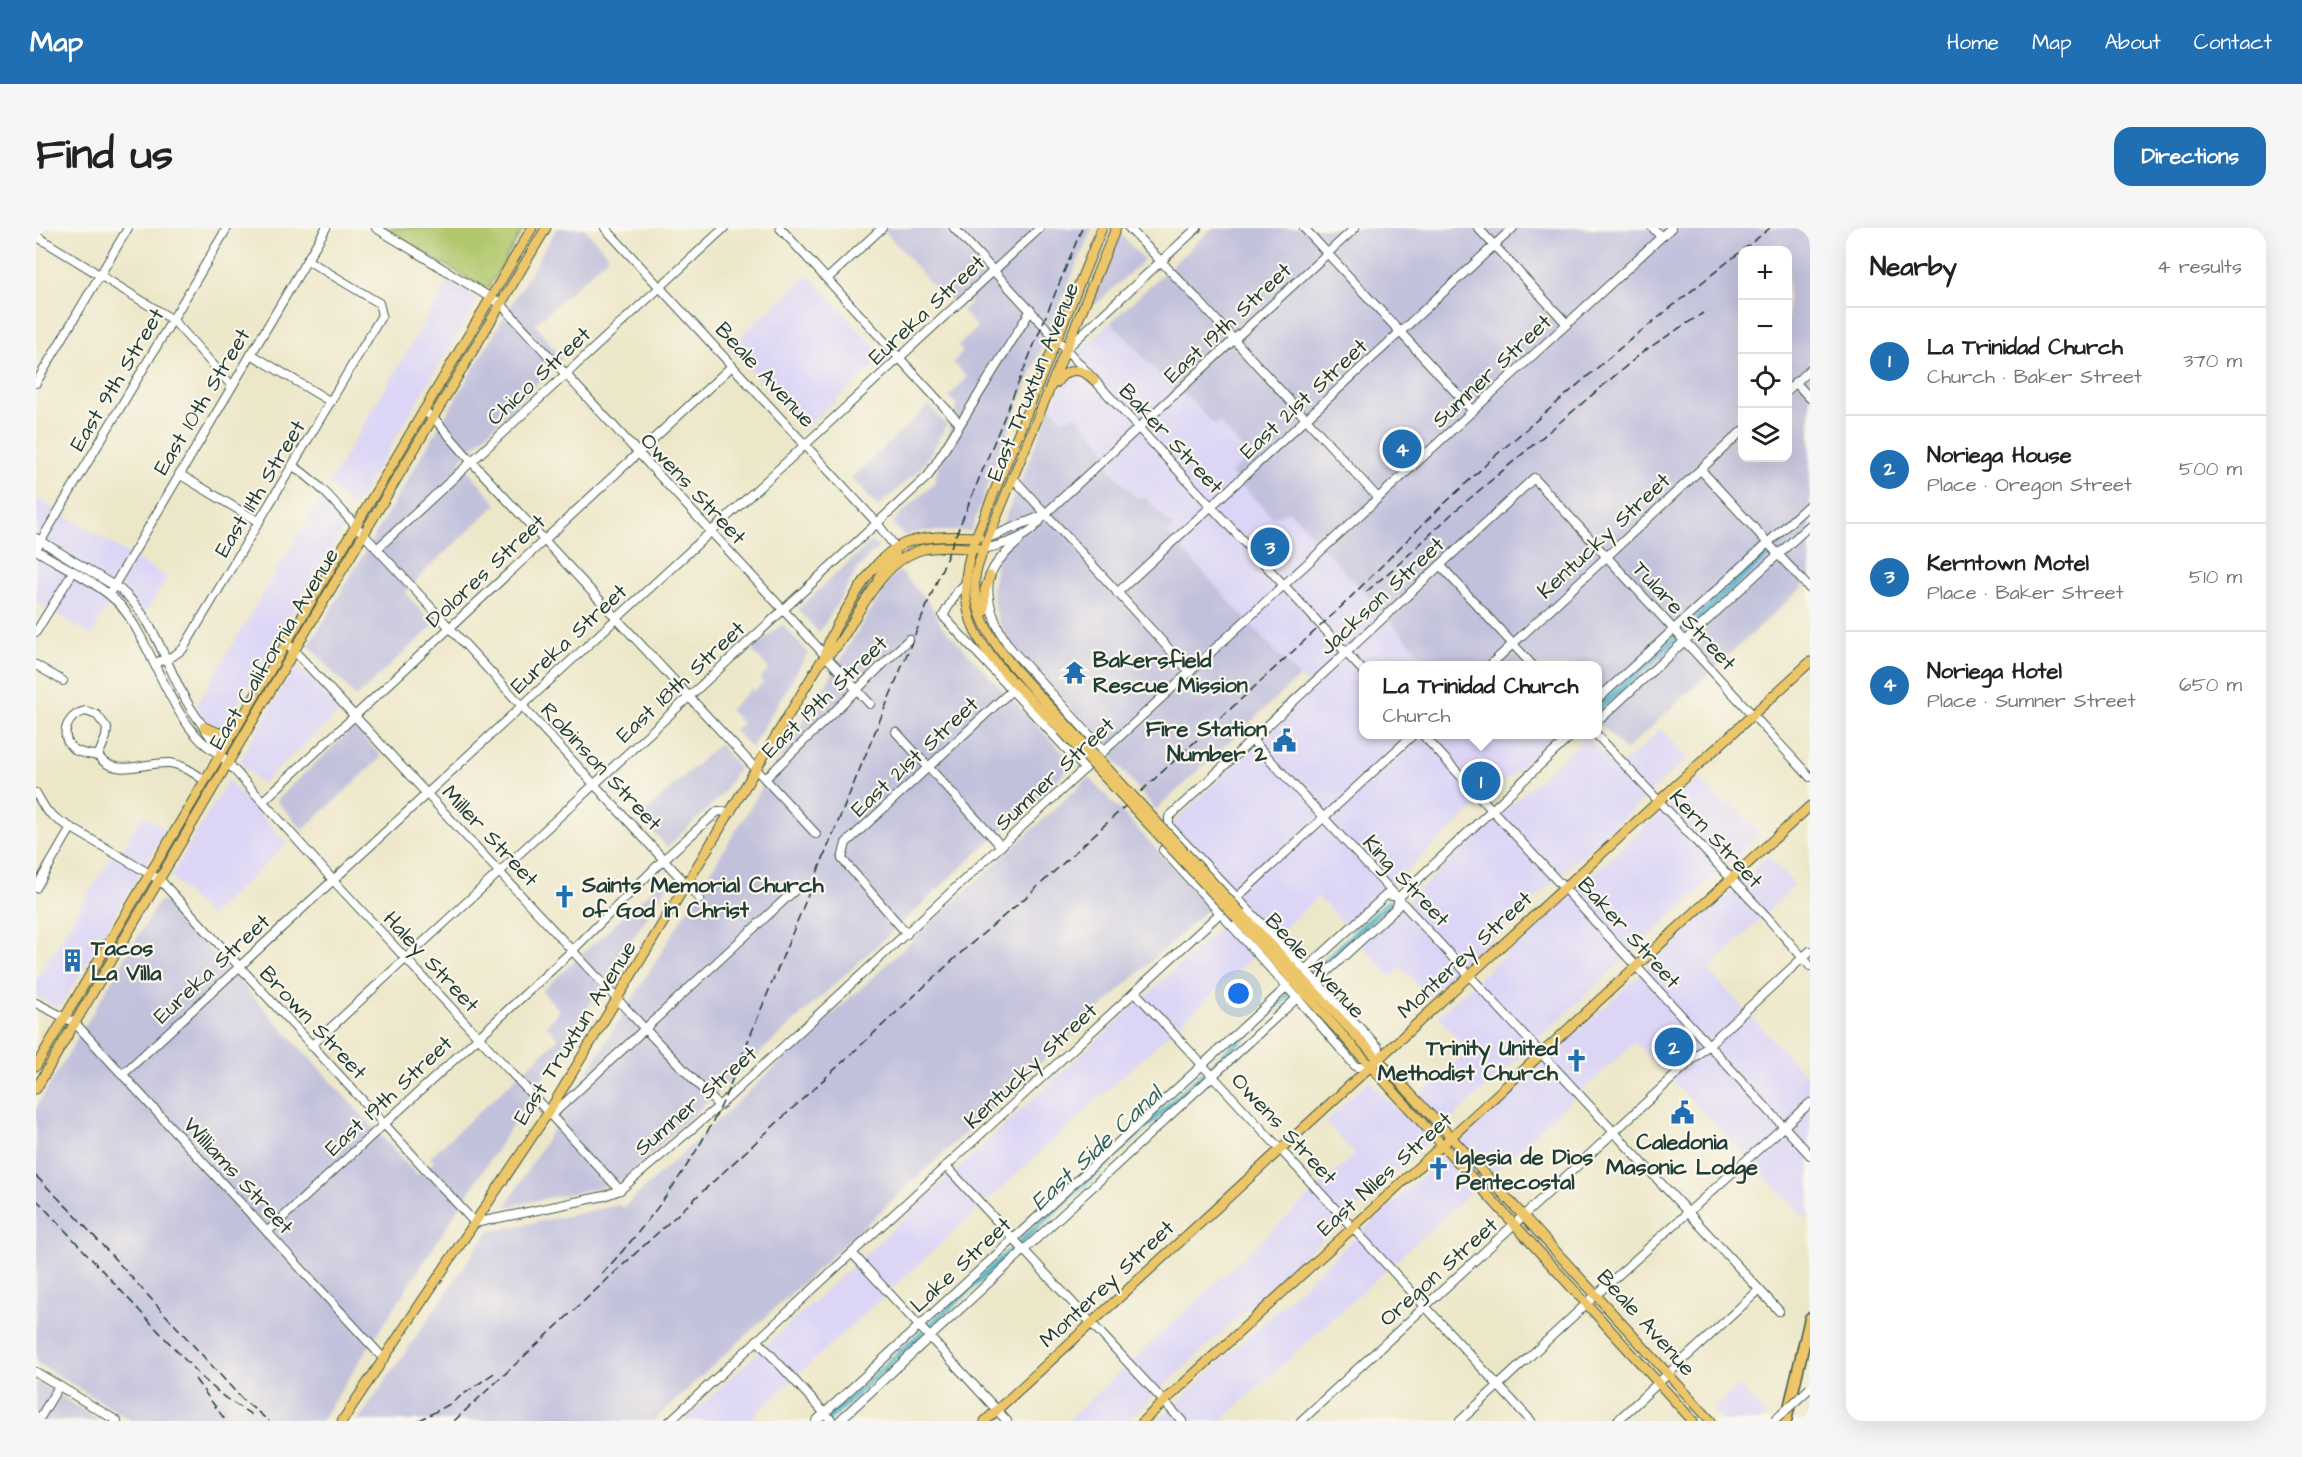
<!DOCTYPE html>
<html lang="en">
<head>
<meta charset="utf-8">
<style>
  :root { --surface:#fff; --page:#f6f6f6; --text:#222; --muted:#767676; --line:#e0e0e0; --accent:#1f6fb2 }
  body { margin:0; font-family:"Architects Daughter",sans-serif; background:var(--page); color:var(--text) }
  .controls { position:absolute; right:18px; top:18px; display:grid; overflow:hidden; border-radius:12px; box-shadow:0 6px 24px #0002 }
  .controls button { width:54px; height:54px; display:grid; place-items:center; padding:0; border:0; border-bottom:2px solid var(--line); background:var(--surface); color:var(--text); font:30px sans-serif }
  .you { position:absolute; left:1203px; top:766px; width:21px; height:21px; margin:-15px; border:4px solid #fff; border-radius:50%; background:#1a73e8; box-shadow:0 0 0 9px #1a73e833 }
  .badge { display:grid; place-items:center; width:39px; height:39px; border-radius:50%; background:var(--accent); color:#fff; font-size:20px; font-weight:700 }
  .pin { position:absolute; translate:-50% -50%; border:3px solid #fff; box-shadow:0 2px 6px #0006 }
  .popup { position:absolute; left:1323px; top:433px; width:243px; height:78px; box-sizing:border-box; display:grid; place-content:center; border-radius:12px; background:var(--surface); filter:drop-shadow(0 2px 4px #0005); font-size:20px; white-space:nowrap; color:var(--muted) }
  .popup b { font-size:22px; color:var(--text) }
  .popup::after { content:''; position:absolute; left:50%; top:100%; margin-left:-12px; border:12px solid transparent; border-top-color:var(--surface) }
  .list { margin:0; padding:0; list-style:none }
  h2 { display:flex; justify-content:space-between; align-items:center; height:78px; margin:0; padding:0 24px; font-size:26px }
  h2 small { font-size:20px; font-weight:400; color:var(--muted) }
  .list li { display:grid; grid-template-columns:39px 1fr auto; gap:18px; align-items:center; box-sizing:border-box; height:108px; padding:0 24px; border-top:2px solid var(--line) }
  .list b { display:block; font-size:22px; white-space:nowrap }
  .list p { margin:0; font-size:20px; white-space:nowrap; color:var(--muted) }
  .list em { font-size:20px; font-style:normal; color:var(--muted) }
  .icon { flex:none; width:33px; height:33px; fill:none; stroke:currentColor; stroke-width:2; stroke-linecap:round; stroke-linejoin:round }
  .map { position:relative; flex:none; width:1774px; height:1193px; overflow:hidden; border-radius:18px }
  header { display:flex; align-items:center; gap:36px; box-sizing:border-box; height:84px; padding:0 30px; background:var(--accent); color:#fff }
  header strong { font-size:28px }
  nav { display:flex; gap:33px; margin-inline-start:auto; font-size:21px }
  .intro { display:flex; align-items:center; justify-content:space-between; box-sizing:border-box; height:144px; padding:0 36px }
  h1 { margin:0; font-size:42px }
  .button { padding:15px 27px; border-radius:18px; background:var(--accent); color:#fff; font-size:21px; font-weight:700 }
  main { display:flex; gap:36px; padding:0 36px }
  aside { flex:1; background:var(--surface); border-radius:18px; box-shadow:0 6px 24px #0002 }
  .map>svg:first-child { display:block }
  .built { fill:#dcd5f6 }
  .industrial { fill:#c2c1dc; fill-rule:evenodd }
  .green { fill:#b1c76c; stroke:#688250; stroke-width:1.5 }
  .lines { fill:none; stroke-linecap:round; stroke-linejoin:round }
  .canal { stroke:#4bb3ca; stroke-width:6 }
  .minor-casing { stroke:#3e564a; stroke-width:10 }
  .major-casing { stroke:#3e564a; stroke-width:11 }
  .highway-casing { stroke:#3e564a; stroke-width:13 }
  .minor { stroke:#fff; stroke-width:8 }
  .major { stroke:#ecc669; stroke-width:9 }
  .highway { stroke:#ecc669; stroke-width:10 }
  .rail { stroke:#1f3d34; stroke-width:1.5; stroke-dasharray:9 4.5; stroke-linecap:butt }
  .minor-bridge-casing { stroke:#3e564a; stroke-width:10; stroke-linecap:butt }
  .major-bridge-casing { stroke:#3e564a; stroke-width:11; stroke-linecap:butt }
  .minor-bridge { stroke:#fff; stroke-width:8 }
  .major-bridge { stroke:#ecc669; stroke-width:9 }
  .labels { text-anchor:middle; stroke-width:4.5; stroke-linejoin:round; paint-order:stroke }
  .street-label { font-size:22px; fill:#1f3d34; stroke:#fbf7ec }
  .poi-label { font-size:22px; font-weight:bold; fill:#1f3d34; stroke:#fbf7ec; text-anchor:start }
  .water-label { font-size:24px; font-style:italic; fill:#2c6061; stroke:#fbf7ec }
</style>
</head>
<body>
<header>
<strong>Map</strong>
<nav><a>Home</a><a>Map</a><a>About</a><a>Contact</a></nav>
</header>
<div class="intro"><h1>Find us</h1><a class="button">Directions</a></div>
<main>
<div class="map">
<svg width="1774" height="1193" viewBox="0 0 1774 1193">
  <rect width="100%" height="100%" fill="#fbf7ec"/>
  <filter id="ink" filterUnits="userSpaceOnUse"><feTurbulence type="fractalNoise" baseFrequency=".0167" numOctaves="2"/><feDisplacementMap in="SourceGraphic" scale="12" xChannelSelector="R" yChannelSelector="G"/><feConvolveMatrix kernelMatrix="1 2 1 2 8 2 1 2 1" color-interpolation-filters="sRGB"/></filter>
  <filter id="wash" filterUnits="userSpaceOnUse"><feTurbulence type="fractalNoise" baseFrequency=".008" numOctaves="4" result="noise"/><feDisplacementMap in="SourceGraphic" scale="24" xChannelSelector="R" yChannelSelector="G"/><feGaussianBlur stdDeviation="1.35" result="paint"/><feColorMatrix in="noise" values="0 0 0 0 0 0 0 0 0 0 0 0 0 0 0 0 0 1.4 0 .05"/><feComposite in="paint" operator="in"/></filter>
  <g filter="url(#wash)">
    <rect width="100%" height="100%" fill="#ede7c9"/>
    <g class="built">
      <polygon points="772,47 848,129 768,201 693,119"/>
      <polygon points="413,53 438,68 440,75 320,276 313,278 293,255"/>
      <polygon points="1075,94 1133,157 1152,168 1179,198 1183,195 1213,228 1195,246 1210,261 1254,282 1394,437 1328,438 1328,506 1446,507 1453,515 1462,507 1520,507 1310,698 1282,669 712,1193 648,1193 1207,678 1135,597 1277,462 1263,449 1131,305 1136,299 1110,270 1101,270 1074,241 1067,217 1041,188 1027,192 1015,179 1045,121"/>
      <polygon points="0,270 131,349 111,383 73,377 55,407 0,374"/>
      <polygon points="284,270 306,295 307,300 191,494 183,499 173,497 160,478"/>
      <polygon points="260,436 304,484 225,556 204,533"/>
      <polygon points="1625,501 1652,530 1392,768 1365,739 1355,749 1325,716 1550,508 1582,540"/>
      <polygon points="1662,550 1690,578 1695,574 1724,606 1090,1193 1031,1193 1319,926 1289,894 1333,852 1365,885 1432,823 1402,788"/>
      <polygon points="192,552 251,616 173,689 135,648"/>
      <polygon points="106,587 130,601 25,778 19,779 0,768 0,752 74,630 87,621"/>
      <polygon points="1732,628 1759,657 1672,742 1774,852 1774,977 1771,992 1599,814 1185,1193 1121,1193"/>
      <polygon points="1703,1158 1730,1187 1724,1193 1686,1193 1676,1182"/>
    </g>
    <g class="industrial">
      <polygon points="521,0 548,0 573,28 499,96 526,130 424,232 461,276 383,349 369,365 398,397 320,469 273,418"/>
      <polygon points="846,0 1056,0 982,177 935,303 886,303 868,308 856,294 898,255 921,177 913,169 931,149 917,134 927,124 922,118 941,100 926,83 936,74 908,71"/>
      <path d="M1176,0H1774V352L1589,523L1562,492V438L1394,437L1254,283L1237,290L1194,246L1213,228L1183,195L1179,198L1152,169L1133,157L1075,94ZM1706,22H1752V230H1706Z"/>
      <polygon points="1084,5 1108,32 1059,77 1055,74"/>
      <polygon points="893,177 911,197 886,239 842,279 815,250"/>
      <polygon points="1015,179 1027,192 1040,187 1067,217 1074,241 1101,270 1110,270 1137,299 1131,305 1263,449 1120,582 1077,531 1079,528 971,411 965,401 957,373 956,362 967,295"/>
      <polygon points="836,313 842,319 822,341 783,405 762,381"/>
      <polygon points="863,342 895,377 905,397 1038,536 588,950 566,959 469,979 854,351"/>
      <polygon points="746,396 772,425 715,520 698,502 706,495 693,482 715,461 718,463 727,455 724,451 733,441 716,423"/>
      <polygon points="318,499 346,529 267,602 240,572"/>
      <polygon points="683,516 703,539 685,568 631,619 604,589"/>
      <polygon points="1053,549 1174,679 617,1193 322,1193 452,1004 583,977 587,980"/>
      <polygon points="630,649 634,653 285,1193 96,1193 0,1134 0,880 123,673 130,674 381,947 398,934 394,929 523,810 510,797 524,783 506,763"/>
      <polygon points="0,1153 65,1193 0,1193"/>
    </g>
    <polygon class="green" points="348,0 488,0 451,62"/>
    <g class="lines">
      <g class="canal">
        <polyline points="1651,400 1774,286"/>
        <polyline points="1562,481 1640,410"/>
        <polyline points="1272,749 1353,674"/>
        <polyline points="790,1193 1258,762"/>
      </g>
    </g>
  </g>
  <g filter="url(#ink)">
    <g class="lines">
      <defs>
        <g id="minor">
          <polyline points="340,0 465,76 834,476"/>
          <polyline points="569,0 841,295 860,320"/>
          <polyline points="744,0 924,196"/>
          <polyline points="918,0 1328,444"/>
          <polyline points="1093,0 1162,72 1342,270"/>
          <polyline points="1268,0 1437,183"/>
          <polyline points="1442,0 1531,96"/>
          <polyline points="1617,0 1625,9"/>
          <polyline points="0,8 137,92 196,158"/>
          <polyline points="791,51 846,0"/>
          <polyline points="1032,119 1161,0"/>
          <polyline points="215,126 295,174"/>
          <polyline points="1759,154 1774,170"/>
          <polyline points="0,155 92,0"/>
          <polyline points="1752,162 1774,141"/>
          <polyline points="387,183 397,189 435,233 780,606"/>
          <path d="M257,238C282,254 299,275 319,297L664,671"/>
          <polyline points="1665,242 1774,361"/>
          <polyline points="143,246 223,294"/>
          <polyline points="978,251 1154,444"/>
          <path d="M0,310L85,362C119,391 129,436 151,474C161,492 176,507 184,526L297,652L584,962"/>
          <polyline points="952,310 1008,287"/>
          <path d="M983,313C974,321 963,330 957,341C944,365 961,403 976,422L1068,523"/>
          <polyline points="0,321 191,0"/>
          <polyline points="341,321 688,0"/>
          <path d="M948,321C973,315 994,310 1008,287L1319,0"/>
          <path d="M0,322C24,337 67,357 85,378C118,417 137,504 184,526"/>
          <polyline points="1404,337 1497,438"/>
          <polyline points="928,357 921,364 907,388 1049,541"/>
          <polyline points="1081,365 1477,0"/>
          <polyline points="73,366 290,0"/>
          <polyline points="0,404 37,344"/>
          <polyline points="250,414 609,801 683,878"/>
          <polyline points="119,435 137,428 147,421 346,87 343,75 271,32"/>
          <polyline points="0,437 27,453"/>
          <polyline points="1453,438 1706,203"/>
          <polyline points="1562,471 1774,276"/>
          <path d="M50,483L61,487L71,500L70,509L62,528C54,526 46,526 39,522C21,509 31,486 50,483Z"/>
          <polyline points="1562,493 1774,297"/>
          <polyline points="860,504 965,618"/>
          <polyline points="1386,506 1774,927"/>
          <polyline points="1560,506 1731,689 1774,738"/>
          <polyline points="1215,511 1743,1083"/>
          <path d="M62,528C81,551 109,533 134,535C147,537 158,545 168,552"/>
          <polyline points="729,551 873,411"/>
          <polyline points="0,565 10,582 22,592 124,652 439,995 568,968 584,962 683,878 1635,0"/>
          <polyline points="227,573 696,138"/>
          <polyline points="1136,614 1127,622 1261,770 1320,839 1334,839"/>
          <polyline points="0,660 35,600"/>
          <polyline points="871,706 806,631 810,615 976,462"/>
          <polyline points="1269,742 1350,667 1363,669"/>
          <polyline points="1280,754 1361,679 1363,669 1537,506"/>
          <polyline points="1099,764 1495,1193"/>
          <polyline points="0,775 39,795 348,1131"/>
          <polyline points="275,818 892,248 995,82"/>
          <polyline points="1342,831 1342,819 1133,598 1133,589 1498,250 1774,549"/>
          <polyline points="86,847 1004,0"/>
          <polyline points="512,885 520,883 759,662"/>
          <polyline points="910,938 1146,1193"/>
          <polyline points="231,1004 537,722 627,632 682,583 695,584"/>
          <polyline points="816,1025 971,1193"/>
          <polyline points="721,1112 796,1193"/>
          <polyline points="0,1144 81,1193"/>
          <polyline points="2,1193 23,1158"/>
          <polyline points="634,1193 1378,506"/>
          <polyline points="780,1193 1251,759"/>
          <polyline points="803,1193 1261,770"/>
          <polyline points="1265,1193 1774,723"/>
          <polyline points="1424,1193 1560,1067 1774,875"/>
          <polyline points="1581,1193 1723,1062"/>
        </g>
        <g id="major">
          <path d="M1020,155C1031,139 1045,139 1058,152"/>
          <polyline points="843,350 849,337 859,329 860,320"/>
          <polyline points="948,384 949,361 954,348"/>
          <path d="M789,428C793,408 804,392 815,374C854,309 870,307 943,309"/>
          <path d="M1030,496C996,458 934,406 939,350C941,336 947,323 952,310L1080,0"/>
          <polyline points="168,499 183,505 198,502"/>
          <path d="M1025,502C967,441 904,402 940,309L1066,0"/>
          <polyline points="1206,686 1416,910 1675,1193"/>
          <polyline points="1201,691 1657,1193"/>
          <polyline points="0,838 496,0"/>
          <polyline points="0,861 236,460 510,0"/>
          <path d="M306,1193L512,885L784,435C789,427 798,423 803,415C825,383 846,331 888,321C907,317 928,320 948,321"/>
          <polyline points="949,1193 1774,434"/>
          <polyline points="1107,1193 1774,578"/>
        </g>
        <polyline id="highway" points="1750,1193 1774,1090"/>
      </defs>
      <use href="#minor" class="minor-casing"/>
      <use href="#major" class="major-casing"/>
      <use href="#highway" class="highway-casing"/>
      <use href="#minor" class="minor"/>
      <use href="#major" class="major"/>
      <use href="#highway" class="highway"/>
      <g class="rail">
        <polyline points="1330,364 1365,334 1419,283 1608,123 1667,85"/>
        <polyline points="0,948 37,985 207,1172 233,1193"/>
        <polyline points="0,971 164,1148 188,1169 216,1187"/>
        <path d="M566,1046C613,995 656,937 687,874L1046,0"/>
        <polyline points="159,1151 190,1193"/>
        <polyline points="382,1193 412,1177 461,1143"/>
        <polyline points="418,1193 929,721 996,664 1305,379 1390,293 1459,228 1589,116 1734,0"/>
      </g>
      <defs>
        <polyline id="minor-bridge" points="1738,1193 1774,1160"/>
        <g id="major-bridge">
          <polyline points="1030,496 1206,686"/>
          <polyline points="1025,502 1201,691"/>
        </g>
      </defs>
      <use href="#minor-bridge" class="minor-bridge-casing"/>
      <use href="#major-bridge" class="major-bridge-casing"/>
      <use href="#minor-bridge" class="minor-bridge"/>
      <use href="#major-bridge" class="major-bridge"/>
    </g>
  </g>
  <defs>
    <symbol id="temple-bare" viewBox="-9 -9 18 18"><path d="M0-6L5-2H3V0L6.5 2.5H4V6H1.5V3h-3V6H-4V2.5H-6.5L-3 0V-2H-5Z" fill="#1f6fb2" stroke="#fbf7ec" stroke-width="2.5" paint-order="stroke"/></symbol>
    <symbol id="civic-bare" viewBox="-9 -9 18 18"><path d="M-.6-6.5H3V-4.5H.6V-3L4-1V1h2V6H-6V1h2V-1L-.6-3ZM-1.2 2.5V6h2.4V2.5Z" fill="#1f6fb2" stroke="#fbf7ec" stroke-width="2.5" paint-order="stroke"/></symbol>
    <symbol id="church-bare" viewBox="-9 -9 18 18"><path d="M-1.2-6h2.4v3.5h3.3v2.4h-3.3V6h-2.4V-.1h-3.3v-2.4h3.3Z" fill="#1f6fb2" stroke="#fbf7ec" stroke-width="2.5" paint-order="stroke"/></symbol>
    <symbol id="building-bare" viewBox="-9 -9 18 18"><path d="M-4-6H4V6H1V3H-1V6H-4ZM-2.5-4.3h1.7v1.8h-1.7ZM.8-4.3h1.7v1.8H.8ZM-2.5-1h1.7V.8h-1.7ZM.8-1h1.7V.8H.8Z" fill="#1f6fb2" stroke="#fbf7ec" stroke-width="2.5" paint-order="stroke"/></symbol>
  </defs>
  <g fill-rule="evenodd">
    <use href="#temple-bare" x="1022" y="428" width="33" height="33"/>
    <use href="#civic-bare" x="1232" y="496" width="33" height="33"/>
    <use href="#church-bare" x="512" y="652" width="33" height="33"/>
    <use href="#building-bare" x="20" y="716" width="33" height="33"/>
    <use href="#church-bare" x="1524" y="816" width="33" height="33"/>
    <use href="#civic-bare" x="1630" y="868" width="33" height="33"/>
    <use href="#church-bare" x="1386" y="924" width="33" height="33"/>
  </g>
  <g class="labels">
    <g class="street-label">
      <text transform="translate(890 81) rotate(-43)" y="8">Eureka Street</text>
      <text transform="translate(1191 94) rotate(-43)" y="8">East 19th Street</text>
      <text transform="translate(1455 142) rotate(-43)" y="8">Sumner Street</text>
      <text transform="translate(730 146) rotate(47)" y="8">Beale Avenue</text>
      <text transform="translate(502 147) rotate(-43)" y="8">Chico Street</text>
      <text transform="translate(80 151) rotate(-59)" y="8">East 9th Street</text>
      <text transform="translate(996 153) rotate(-68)" y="8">East Truxtun Avenue</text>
      <text transform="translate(1267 170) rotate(-43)" y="8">East 21st Street</text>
      <text transform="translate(165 173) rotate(-59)" y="8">East 10th Street</text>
      <text transform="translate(1136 210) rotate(47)" y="8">Baker Street</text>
      <text transform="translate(223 260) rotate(-59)" y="8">East 11th Street</text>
      <text transform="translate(658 260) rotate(47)" y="8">Owens Street</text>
      <text transform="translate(1567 307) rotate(-43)" y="8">Kentucky Street</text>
      <text transform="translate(449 342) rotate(-43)" y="8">Dolores Street</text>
      <text transform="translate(1345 367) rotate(-43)" y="8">Jackson Street</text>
      <text transform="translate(1649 387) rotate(47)" y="8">Tulare Street</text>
      <text transform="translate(532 410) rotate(-43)" y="8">Eureka Street</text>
      <text transform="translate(237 420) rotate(-59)" y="8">East California Avenue</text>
      <text transform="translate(644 453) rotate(-43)" y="8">East 18th Street</text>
      <text transform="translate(788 468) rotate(-44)" y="8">East 19th Street</text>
      <text transform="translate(878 528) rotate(-43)" y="8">East 21st Street</text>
      <text transform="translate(566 538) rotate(47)" y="8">Robinson Street</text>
      <text transform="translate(1018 545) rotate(-43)" y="8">Sumner Street</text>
      <text transform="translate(455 607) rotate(47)" y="8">Miller Street</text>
      <text transform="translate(1681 610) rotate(47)" y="8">Kern Street</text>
      <text transform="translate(1371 652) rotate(47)" y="8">King Street</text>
      <text transform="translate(1594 704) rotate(48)" y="8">Baker Street</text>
      <text transform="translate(1428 726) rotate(-43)" y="8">Monterey Street</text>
      <text transform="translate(396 733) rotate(47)" y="8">Haley Street</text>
      <text transform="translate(1280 737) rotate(47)" y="8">Beale Avenue</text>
      <text transform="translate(175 740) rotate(-43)" y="8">Eureka Street</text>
      <text transform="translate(278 794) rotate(47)" y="8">Brown Street</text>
      <text transform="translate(538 804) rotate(-58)" y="8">East Truxtun Avenue</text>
      <text transform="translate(994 837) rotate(-43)" y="8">Kentucky Street</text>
      <text transform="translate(352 867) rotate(-43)" y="8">East 19th Street</text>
      <text transform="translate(659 872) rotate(-41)" y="8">Sumner Street</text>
      <text transform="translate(1249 900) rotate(47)" y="8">Owens Street</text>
      <text transform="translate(1348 945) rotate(-42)" y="8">East Niles Street</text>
      <text transform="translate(203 947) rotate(47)" y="8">Williams Street</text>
      <text transform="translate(924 1036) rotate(-43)" y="8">Lake Street</text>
      <text transform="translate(1402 1043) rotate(-42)" y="8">Oregon Street</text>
      <text transform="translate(1070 1055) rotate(-43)" y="8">Monterey Street</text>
      <text transform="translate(1611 1094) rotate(48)" y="8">Beale Avenue</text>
    </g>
    <g class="poi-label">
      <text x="1057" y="439">Bakersfield<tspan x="1057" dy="25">Rescue Mission</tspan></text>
      <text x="1231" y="508" text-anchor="end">Fire Station<tspan x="1231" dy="25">Number 2</tspan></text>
      <text x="546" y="664">Saints Memorial Church<tspan x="546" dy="25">of God in Christ</tspan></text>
      <text x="55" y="727">Tacos<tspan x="55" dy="25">La Villa</tspan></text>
      <text x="1522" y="827" text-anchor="end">Trinity United<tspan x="1522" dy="25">Methodist Church</tspan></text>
      <text x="1646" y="921" text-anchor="middle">Caledonia<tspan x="1646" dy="25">Masonic Lodge</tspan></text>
      <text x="1420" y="936">Iglesia de Dios<tspan x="1420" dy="25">Pentecostal</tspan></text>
    </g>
    <g class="water-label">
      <text transform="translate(1060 920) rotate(-43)" y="8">East Side Canal</text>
    </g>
  </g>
</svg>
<div class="controls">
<button>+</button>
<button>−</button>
<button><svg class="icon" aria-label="locate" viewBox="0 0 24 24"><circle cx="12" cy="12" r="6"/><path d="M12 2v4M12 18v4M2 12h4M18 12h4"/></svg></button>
<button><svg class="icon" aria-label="layers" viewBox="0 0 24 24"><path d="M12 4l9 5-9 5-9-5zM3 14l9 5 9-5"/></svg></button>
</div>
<div class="you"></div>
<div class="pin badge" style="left:1445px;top:553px">1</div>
<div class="popup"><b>La Trinidad Church</b>Church</div>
<div class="pin badge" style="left:1638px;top:819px">2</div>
<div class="pin badge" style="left:1234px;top:319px">3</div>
<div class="pin badge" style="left:1366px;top:221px">4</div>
</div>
<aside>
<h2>Nearby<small>4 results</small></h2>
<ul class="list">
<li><span class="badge">1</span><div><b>La Trinidad Church</b><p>Church · Baker Street</p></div><em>370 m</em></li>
<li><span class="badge">2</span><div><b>Noriega House</b><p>Place · Oregon Street</p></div><em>500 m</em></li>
<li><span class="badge">3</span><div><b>Kerntown Motel</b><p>Place · Baker Street</p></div><em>510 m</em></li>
<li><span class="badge">4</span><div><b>Noriega Hotel</b><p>Place · Sumner Street</p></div><em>650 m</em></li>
</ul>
</aside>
</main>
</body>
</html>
